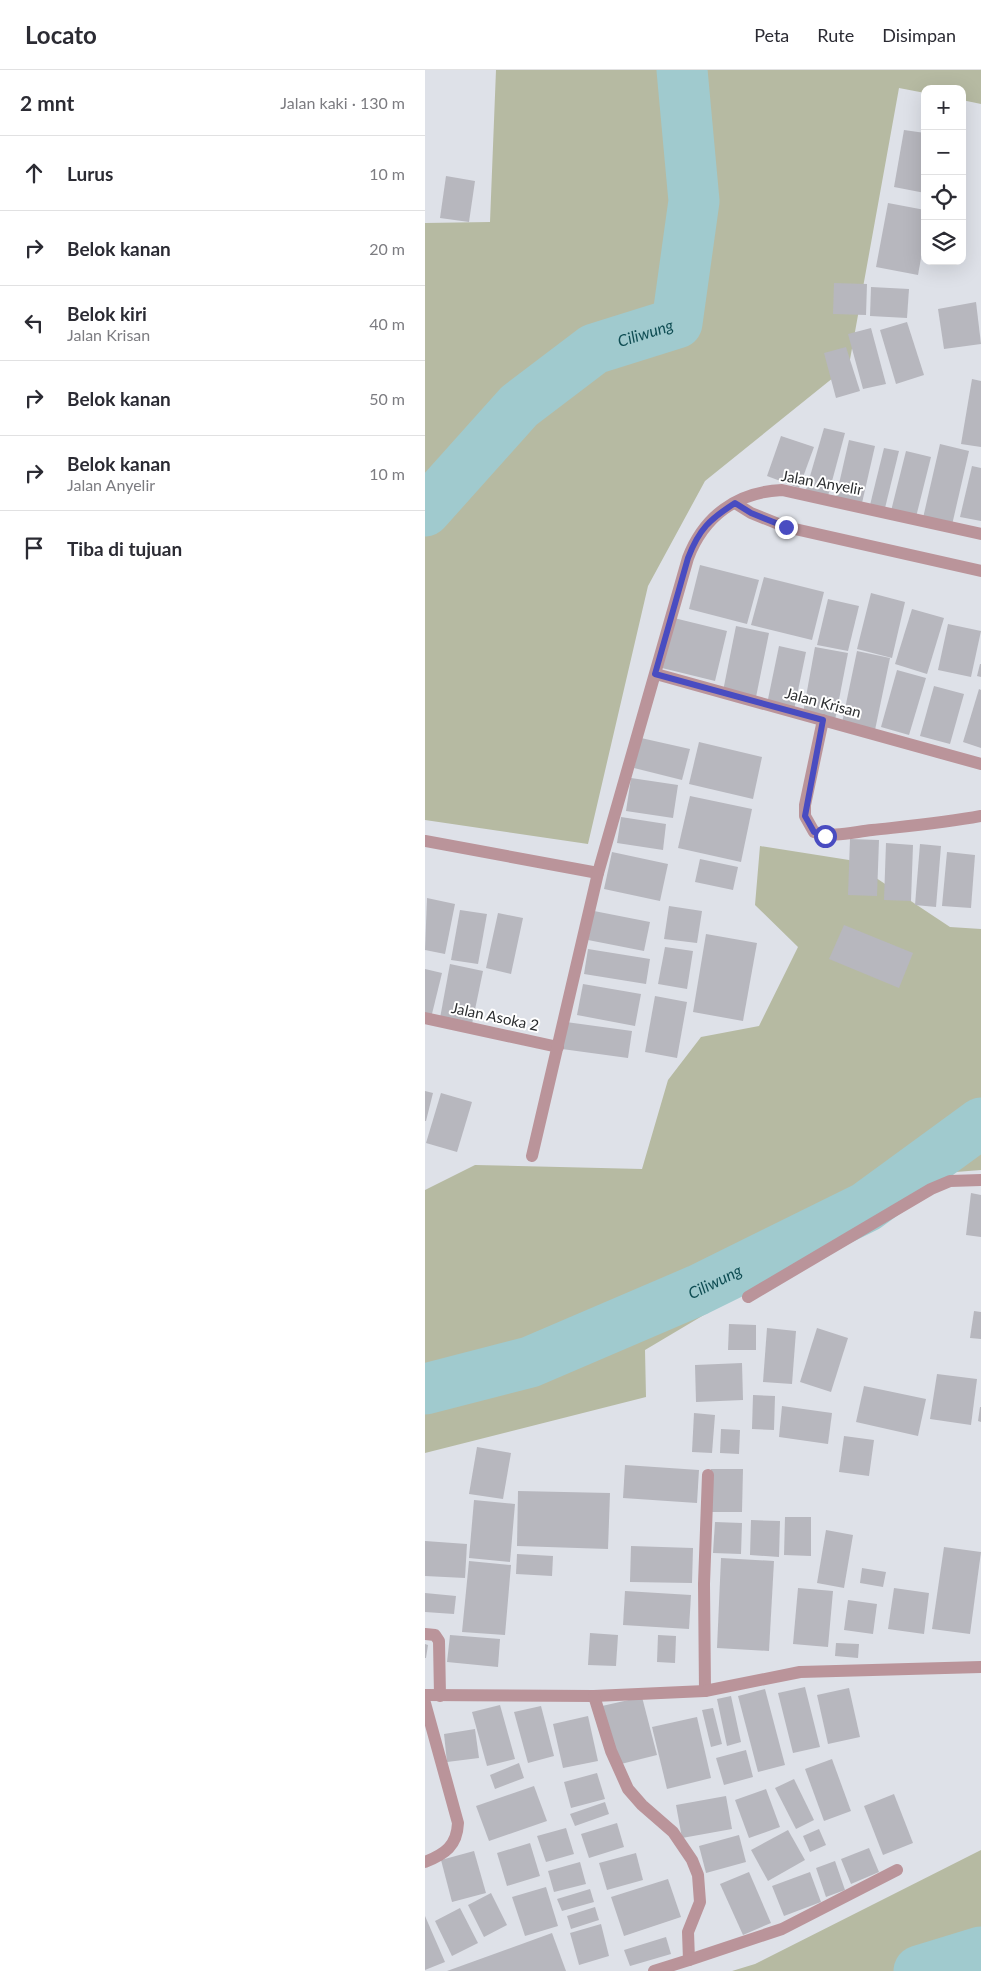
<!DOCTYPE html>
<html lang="id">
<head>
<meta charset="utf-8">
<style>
  :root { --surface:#fff; --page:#f2f2f3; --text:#2b2b33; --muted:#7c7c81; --line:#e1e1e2 }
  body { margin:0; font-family:Lato,sans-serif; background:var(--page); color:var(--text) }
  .controls { position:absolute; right:15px; top:15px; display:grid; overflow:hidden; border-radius:10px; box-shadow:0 5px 20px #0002 }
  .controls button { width:45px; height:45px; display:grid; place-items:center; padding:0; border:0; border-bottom:1px solid var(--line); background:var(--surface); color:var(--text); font:25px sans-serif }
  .stop { position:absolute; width:15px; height:15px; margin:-11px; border:4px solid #494cc1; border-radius:50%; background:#fff }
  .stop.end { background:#494cc1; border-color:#fff; box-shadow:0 1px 5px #0008 }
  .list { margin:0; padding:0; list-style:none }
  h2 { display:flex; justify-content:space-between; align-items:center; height:65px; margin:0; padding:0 20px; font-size:21px }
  h2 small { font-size:16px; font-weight:400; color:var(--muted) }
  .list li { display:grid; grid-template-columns:32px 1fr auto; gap:15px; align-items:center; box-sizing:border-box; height:75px; padding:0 20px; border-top:1px solid var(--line) }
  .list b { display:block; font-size:19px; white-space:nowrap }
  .list p { margin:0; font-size:16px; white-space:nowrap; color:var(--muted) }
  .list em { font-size:16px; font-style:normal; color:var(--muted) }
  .icon { flex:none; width:28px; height:28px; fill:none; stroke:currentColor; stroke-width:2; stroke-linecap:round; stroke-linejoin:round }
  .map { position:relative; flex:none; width:556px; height:1901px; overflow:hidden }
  header { display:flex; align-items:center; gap:30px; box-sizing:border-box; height:70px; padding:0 25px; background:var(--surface); border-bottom:1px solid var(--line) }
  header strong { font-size:24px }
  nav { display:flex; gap:28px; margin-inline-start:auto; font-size:18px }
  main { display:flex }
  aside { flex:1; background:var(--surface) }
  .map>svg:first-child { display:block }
  .green { fill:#b6baa2 }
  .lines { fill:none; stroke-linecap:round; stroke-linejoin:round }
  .river { stroke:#a0cace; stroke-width:51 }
  .building { fill:#b7b7be }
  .minor { stroke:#ba949a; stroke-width:12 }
  .route { stroke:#494cc1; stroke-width:6 }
  .labels { text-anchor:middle; stroke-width:4; stroke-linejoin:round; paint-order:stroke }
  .street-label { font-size:15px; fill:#2b2d2f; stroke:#fff }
  .water-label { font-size:16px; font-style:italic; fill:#0f4d53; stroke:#fff }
</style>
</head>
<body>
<header>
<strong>Locato</strong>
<nav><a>Peta</a><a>Rute</a><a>Disimpan</a></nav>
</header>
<main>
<aside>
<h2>2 mnt<small>Jalan kaki · 130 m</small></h2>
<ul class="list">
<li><svg class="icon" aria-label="ahead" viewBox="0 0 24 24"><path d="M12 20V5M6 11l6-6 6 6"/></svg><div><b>Lurus</b></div><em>10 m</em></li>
<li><svg class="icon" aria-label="right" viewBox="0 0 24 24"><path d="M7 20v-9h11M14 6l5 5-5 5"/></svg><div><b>Belok kanan</b></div><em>20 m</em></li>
<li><svg class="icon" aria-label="left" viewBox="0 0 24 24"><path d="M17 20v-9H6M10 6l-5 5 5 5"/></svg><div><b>Belok kiri</b><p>Jalan Krisan</p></div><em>40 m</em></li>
<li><svg class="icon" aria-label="right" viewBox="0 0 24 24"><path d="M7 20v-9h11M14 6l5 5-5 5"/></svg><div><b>Belok kanan</b></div><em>50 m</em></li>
<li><svg class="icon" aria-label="right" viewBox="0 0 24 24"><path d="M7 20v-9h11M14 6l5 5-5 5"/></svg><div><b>Belok kanan</b><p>Jalan Anyelir</p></div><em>10 m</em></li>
<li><svg class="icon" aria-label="arrive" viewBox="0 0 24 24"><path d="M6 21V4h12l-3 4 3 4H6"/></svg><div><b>Tiba di tujuan</b></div></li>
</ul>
</aside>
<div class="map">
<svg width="556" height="1901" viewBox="0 0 556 1901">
  <rect width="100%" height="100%" fill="#dee1e8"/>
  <g class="green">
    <polygon points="71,0 556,0 556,34 537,30 537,19 500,19 500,23 474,18 424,295 280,411 223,516 163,774 0,750 0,153 65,152"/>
    <polygon points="335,776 424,790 525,857 556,859 556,1100 518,1103 220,1280 221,1327 0,1383 0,1120 50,1095 217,1099 243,1010 276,967 334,956 373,877 330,835"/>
    <polygon points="556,1780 556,1901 307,1901 330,1894"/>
  </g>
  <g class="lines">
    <g class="river">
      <path id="s1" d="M0,441L94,336L169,279L252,253L269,131L257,0"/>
      <path id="s2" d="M0,1319L105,1292L273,1220L441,1137L556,1053"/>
      <polyline points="494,1901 556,1882"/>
    </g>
  </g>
  <g class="building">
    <polygon points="479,60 500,63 500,123 469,117"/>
    <polygon points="537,70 540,71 538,83 537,83"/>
    <polygon points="21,106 50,111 44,152 15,148"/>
    <polygon points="463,133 500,140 500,166 493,205 451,197"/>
    <polygon points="409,213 442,214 441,245 408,244"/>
    <polygon points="446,217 484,219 482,248 445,246"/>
    <polygon points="551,232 556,274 519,279 513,239"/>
    <polygon points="482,252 499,305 471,314 455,260"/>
    <polygon points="446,258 461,314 438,319 423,264"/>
    <polygon points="421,277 435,321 411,328 399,283"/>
    <polygon points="547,309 556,311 556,377 536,374"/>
    <polygon points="399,358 420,363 403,426 381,420"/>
    <polygon points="356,366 389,377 374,418 342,406"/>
    <polygon points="424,370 450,376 437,433 411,427"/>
    <polygon points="515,374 544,381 527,455 498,448"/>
    <polygon points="459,378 474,381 460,438 445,435"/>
    <polygon points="481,381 506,387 491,447 466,441"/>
    <polygon points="547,396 556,398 556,451 535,447"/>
    <polygon points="275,495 334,510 322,554 264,539"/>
    <polygon points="339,507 399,522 387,570 326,555"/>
    <polygon points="446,523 480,532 467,588 432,579"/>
    <polygon points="403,529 434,536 423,581 392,575"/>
    <polygon points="487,539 519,548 502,604 470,594"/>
    <polygon points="249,548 302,561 290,611 237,598"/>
    <polygon points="523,554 556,561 546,607 513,600"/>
    <polygon points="311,556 344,563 331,627 298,621"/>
    <polygon points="354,576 381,582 369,640 342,634"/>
    <polygon points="390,577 423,583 410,650 378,643"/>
    <polygon points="432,581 465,588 450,660 417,653"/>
    <polygon points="555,594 556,594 556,607 552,606"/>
    <polygon points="472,600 501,608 484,665 456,657"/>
    <polygon points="509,616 539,624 525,674 495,666"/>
    <polygon points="554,619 556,620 556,678 538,672"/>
    <polygon points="216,668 265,679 257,710 209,698"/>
    <polygon points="274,672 337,687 328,729 264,714"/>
    <polygon points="206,708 253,715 248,748 201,741"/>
    <polygon points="265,726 327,739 316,792 253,778"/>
    <polygon points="196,747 241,754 238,780 192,773"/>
    <polygon points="425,769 454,770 452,826 423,825"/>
    <polygon points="461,773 488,775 486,831 459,830"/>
    <polygon points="495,774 516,776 511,837 490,835"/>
    <polygon points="187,782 243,794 235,831 179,819"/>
    <polygon points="522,782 550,785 546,838 517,836"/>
    <polygon points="275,789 313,797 308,820 270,812"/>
    <polygon points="2,828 30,834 20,884 0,880"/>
    <polygon points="244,836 277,841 272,873 239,869"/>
    <polygon points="35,840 62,844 53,894 26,890"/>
    <polygon points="169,841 225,852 219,881 163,870"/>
    <polygon points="73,843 98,848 86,904 61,898"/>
    <polygon points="419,855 488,883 474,918 404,889"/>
    <polygon points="281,864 332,873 318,951 268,942"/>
    <polygon points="240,877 268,881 262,919 233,914"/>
    <polygon points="163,879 225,889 221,914 159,904"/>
    <polygon points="25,894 58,901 47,954 15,948"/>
    <polygon points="0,899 17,903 6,948 0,946"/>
    <polygon points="158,914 216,924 210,956 152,945"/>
    <polygon points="230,926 262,932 252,988 220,982"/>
    <polygon points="141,952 207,961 203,988 137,979"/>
    <polygon points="0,1021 8,1023 1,1051 0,1051"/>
    <polygon points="16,1023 47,1032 32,1082 1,1073"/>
    <polygon points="546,1123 556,1125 556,1167 541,1165"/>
    <polygon points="549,1241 556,1242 556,1269 545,1268"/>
    <polygon points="304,1254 331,1255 331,1280 303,1280"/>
    <polygon points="342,1258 371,1261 367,1314 338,1312"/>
    <polygon points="392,1258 423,1268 406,1322 375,1312"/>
    <polygon points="317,1293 318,1330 271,1332 270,1295"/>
    <polygon points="512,1304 552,1309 546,1355 505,1349"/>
    <polygon points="439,1316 501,1329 493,1366 431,1352"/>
    <polygon points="328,1325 350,1326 349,1360 327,1359"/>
    <polygon points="357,1336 407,1343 403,1374 354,1367"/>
    <polygon points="555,1337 556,1337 556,1352 553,1351"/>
    <polygon points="269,1343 290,1345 287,1383 267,1382"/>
    <polygon points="296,1359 315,1360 314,1384 295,1383"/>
    <polygon points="419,1366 449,1370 444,1406 414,1402"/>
    <polygon points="52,1377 86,1383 78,1429 44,1424"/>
    <polygon points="200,1395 274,1400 272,1433 198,1428"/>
    <polygon points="286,1399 318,1399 317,1442 286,1442"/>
    <polygon points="93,1421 185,1423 183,1479 92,1476"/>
    <polygon points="49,1430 90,1434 85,1492 44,1488"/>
    <polygon points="360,1447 386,1447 386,1486 359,1485"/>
    <polygon points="326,1450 355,1451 354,1487 325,1485"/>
    <polygon points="290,1452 317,1453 316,1484 288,1483"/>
    <polygon points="401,1460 428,1465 419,1518 392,1513"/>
    <polygon points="0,1471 42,1474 40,1508 0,1506"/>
    <polygon points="206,1476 268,1478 267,1513 205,1512"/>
    <polygon points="519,1477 556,1482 545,1564 507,1559"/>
    <polygon points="92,1484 128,1486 127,1506 91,1504"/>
    <polygon points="296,1488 349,1491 344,1581 292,1578"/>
    <polygon points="44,1491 86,1495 80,1565 37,1562"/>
    <polygon points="437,1498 461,1502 458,1517 435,1513"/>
    <polygon points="373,1518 408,1521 403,1577 368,1574"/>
    <polygon points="469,1518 504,1523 499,1564 463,1559"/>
    <polygon points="200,1521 266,1525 264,1559 198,1555"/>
    <polygon points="0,1523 31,1526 29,1544 0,1542"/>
    <polygon points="423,1530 452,1534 448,1564 419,1560"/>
    <polygon points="165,1563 193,1565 191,1596 163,1595"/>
    <polygon points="25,1565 75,1569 73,1597 22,1592"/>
    <polygon points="233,1565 251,1566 250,1593 232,1592"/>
    <polygon points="411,1573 434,1574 433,1588 410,1586"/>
    <polygon points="0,1574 3,1575 1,1588 0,1588"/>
    <polygon points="380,1617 395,1677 368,1683 353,1623"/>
    <polygon points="424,1618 435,1667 403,1674 392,1625"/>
    <polygon points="340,1619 360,1695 333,1702 313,1626"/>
    <polygon points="306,1626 316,1672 302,1676 292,1629"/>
    <polygon points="217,1627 232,1685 192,1695 177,1636"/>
    <polygon points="75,1635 90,1689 62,1696 47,1642"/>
    <polygon points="116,1636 129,1686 103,1693 89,1642"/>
    <polygon points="288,1638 297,1674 286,1677 277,1640"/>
    <polygon points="163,1646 173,1691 138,1698 128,1654"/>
    <polygon points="272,1647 286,1708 242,1719 227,1657"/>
    <polygon points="50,1659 54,1688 22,1692 19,1664"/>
    <polygon points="321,1680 328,1707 299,1715 291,1688"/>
    <polygon points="407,1689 426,1741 399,1751 380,1699"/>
    <polygon points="94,1693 99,1708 70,1719 65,1705"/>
    <polygon points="172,1703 180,1729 146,1738 139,1712"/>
    <polygon points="369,1709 389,1750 371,1759 350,1718"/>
    <polygon points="109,1716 122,1751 64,1771 51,1736"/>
    <polygon points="341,1719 355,1757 324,1768 310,1730"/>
    <polygon points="469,1724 488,1773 458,1785 439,1736"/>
    <polygon points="301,1726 307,1759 257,1768 251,1735"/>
    <polygon points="180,1732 184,1744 150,1756 145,1744"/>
    <polygon points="192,1753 199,1777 164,1788 156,1764"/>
    <polygon points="141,1758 149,1784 121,1792 112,1766"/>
    <polygon points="394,1759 401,1775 385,1782 378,1766"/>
    <polygon points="363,1760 380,1790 343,1811 326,1780"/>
    <polygon points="314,1765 321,1792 281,1803 274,1776"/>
    <polygon points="105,1773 115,1806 82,1816 72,1783"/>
    <polygon points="444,1778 454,1802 426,1814 416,1789"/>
    <polygon points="49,1781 61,1823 27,1832 16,1790"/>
    <polygon points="211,1783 218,1810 182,1820 174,1793"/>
    <polygon points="410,1791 420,1820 401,1827 391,1798"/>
    <polygon points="155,1792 161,1814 129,1822 123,1801"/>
    <polygon points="324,1802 346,1853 318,1865 295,1814"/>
    <polygon points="385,1802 396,1832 359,1846 347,1816"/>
    <polygon points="243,1809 256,1847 199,1866 186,1827"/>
    <polygon points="121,1817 133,1856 100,1866 87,1827"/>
    <polygon points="165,1819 169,1832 137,1841 132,1829"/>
    <polygon points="66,1823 82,1855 59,1867 43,1835"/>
    <polygon points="170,1837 174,1850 146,1859 142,1846"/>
    <polygon points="35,1838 53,1873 27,1886 10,1851"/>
    <polygon points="0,1846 20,1892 0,1900"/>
    <polygon points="176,1854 184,1886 154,1895 145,1863"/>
    <polygon points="127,1863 141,1901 22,1901"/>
    <polygon points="241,1867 246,1884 205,1896 199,1880"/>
  </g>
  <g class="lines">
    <g class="minor">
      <polyline points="310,433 326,443 361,457 556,501"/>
      <polyline points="231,604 556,694"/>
      <path d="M398,650L380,735V746L389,762C408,768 428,762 447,760C484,756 520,753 556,746"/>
      <polyline points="0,771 173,803"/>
      <polyline points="0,948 133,977"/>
      <path d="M107,1086L173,803L263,488C279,446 312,422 357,420L556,464"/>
      <polyline points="323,1227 506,1119 525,1111 556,1110"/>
      <polyline points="0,1564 10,1565 14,1571 15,1626"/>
      <polyline points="280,1621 279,1514 283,1405"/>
      <polyline points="0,1625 169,1626 280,1621 375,1602 556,1597"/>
      <polyline points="169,1626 186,1681 203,1719 217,1735 248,1762 267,1790 273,1805 275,1832 263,1862 264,1890 229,1901"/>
      <path d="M0,1633L33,1753C32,1776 20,1784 0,1792"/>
      <polyline points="264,1890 357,1859 472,1800"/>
    </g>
  </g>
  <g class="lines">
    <path class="route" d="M361,457L326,443L310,433C285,449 274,459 263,488L230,604L398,650L380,746L389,762L400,766"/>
  </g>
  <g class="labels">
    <g class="street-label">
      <text transform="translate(397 413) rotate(10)" y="5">Jalan Anyelir</text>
      <text transform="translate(398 633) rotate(15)" y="5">Jalan Krisan</text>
      <text transform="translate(70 947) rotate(12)" y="5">Jalan Asoka 2</text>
    </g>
    <g class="water-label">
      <text dy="6" stroke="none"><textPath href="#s1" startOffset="289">Ciliwung</textPath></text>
      <text dy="6" stroke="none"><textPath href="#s2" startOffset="310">Ciliwung</textPath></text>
    </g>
  </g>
</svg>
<div class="controls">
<button>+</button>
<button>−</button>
<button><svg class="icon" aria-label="locate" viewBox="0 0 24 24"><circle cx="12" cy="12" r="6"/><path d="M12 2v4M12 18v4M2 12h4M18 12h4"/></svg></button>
<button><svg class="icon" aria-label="layers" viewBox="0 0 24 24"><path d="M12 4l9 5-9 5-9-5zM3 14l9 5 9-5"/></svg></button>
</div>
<div class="stop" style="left:400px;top:766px"></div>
<div class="stop end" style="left:361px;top:457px"></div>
</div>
</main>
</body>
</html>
